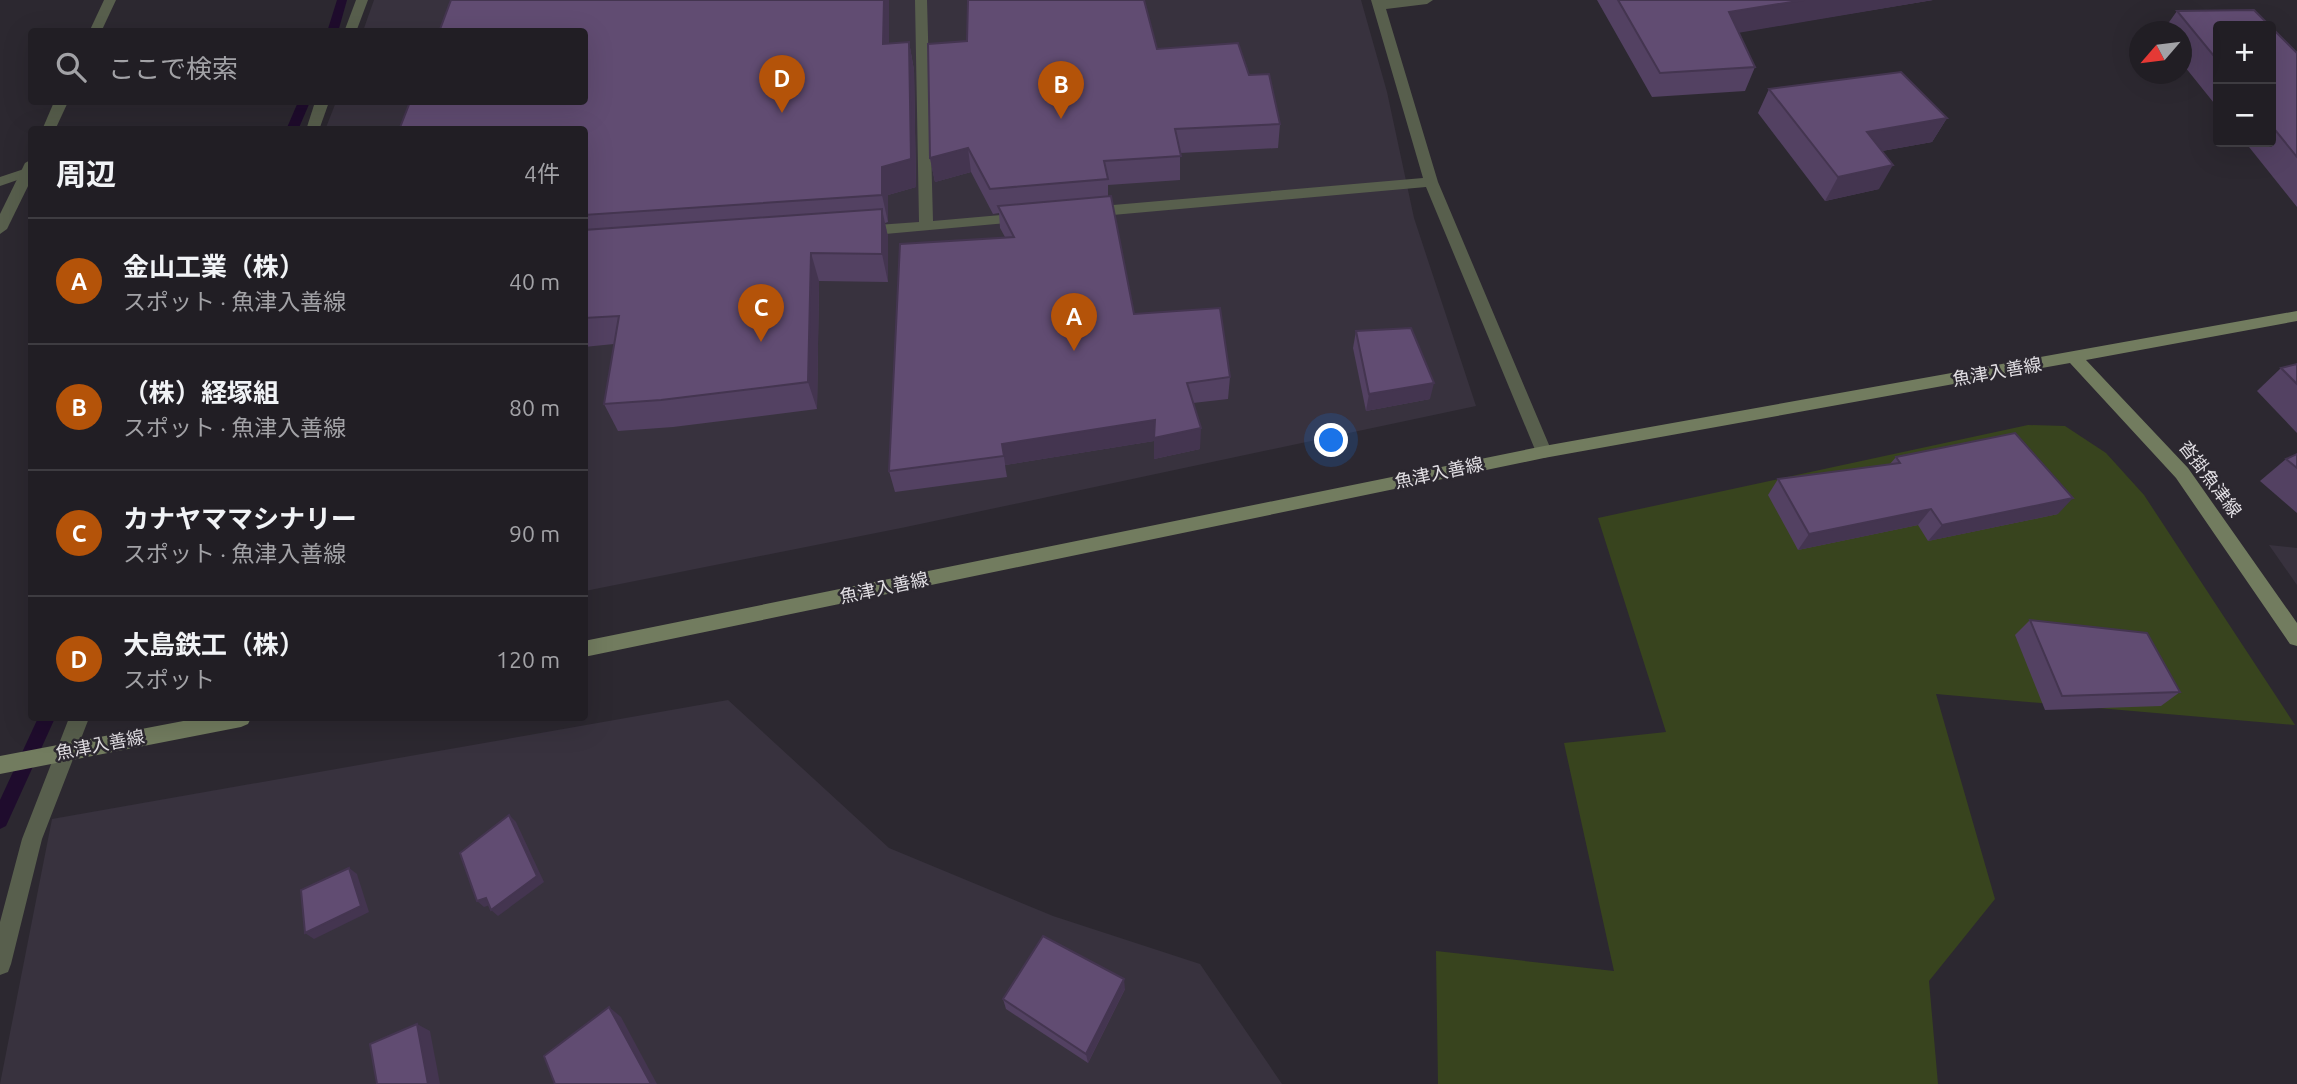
<!DOCTYPE html>
<html lang="ja">
<head>
<meta charset="utf-8">
<style>
  :root { --surface:#211e24; --page:#29272c; --text:#f1f3f6; --muted:#a2a2a6; --line:#3e3c41; --accent:#b45309 }
  body { margin:0; font-family:Ubuntu,"Noto Sans JP",sans-serif; background:var(--page); color:var(--text) }
  .controls { position:absolute; right:21px; top:21px; display:grid; overflow:hidden; border-radius:7px; box-shadow:0 7px 28px #0002 }
  .controls button { width:63px; height:63px; display:grid; place-items:center; padding:0; border:0; border-bottom:2px solid var(--line); background:var(--surface); color:var(--text); font:35px sans-serif }
  .compass { position:absolute; left:2129px; top:21px; width:63px; height:63px; border-radius:50%; background:var(--surface); box-shadow:0 7px 28px #0002; rotate:242deg }
  .you { position:absolute; left:1332px; top:441px; width:24px; height:24px; margin:-18px; border:5px solid #fff; border-radius:50%; background:#1a73e8; box-shadow:0 0 0 10px #1a73e833 }
  .badge { display:grid; place-items:center; width:46px; height:46px; border-radius:50%; background:var(--accent); color:#fff; font-size:23px; font-weight:700 }
  .pin { position:absolute; translate:-50% -58px; filter:drop-shadow(0 2px 4px #0008) }
  .pin::after { content:''; position:absolute; top:37px; width:24px; height:21px; background:inherit; clip-path:polygon(0 0,100% 0,50% 100%) }
  .list { margin:0; padding:0; list-style:none }
  h2 { display:flex; justify-content:space-between; align-items:center; height:91px; margin:0; padding:0 28px; font-size:30px }
  h2 small { font-size:23px; font-weight:400; color:var(--muted) }
  .list li { display:grid; grid-template-columns:46px 1fr auto; gap:21px; align-items:center; box-sizing:border-box; height:126px; padding:0 28px; border-top:2px solid var(--line) }
  .list b { display:block; font-size:26px; white-space:nowrap }
  .list p { margin:0; font-size:23px; white-space:nowrap; color:var(--muted) }
  .list em { font-size:23px; font-style:normal; color:var(--muted) }
  .icon { flex:none; width:38px; height:38px; fill:none; stroke:currentColor; stroke-width:2; stroke-linecap:round; stroke-linejoin:round }
  .map { position:relative; flex:none; width:2297px; height:1084px; overflow:hidden }
  .search { position:absolute; background:var(--surface); box-shadow:0 7px 28px #0002; left:28px; top:28px; width:560px; height:77px; display:flex; align-items:center; gap:18px; box-sizing:border-box; padding:0 24px; border-radius:7px; color:var(--muted); font-size:26px }
  .panel { position:absolute; background:var(--surface); box-shadow:0 7px 28px #0002; left:28px; top:126px; width:560px; height:595px; border-radius:7px }
  .map>svg:first-child { display:block }
  .built { fill:#38323e }
  .green { fill:#38441e }
  .lines { fill:none; stroke-linecap:round; stroke-linejoin:round }
  .stream { fill:#1f0c2d; fill-rule:evenodd }
  .minor { fill:#585f4d; fill-rule:evenodd }
  .tertiary { fill:#585f4d; fill-rule:evenodd }
  .secondary { fill:#727c5f; fill-rule:evenodd }
  .wall { fill:#534162 }
  .shaded-wall { fill:#443550 }
  .building { fill:#614c72; stroke:#443550; stroke-width:2 }
  .labels { text-anchor:middle; stroke-width:5; stroke-linejoin:round; paint-order:stroke }
  .street-label { font-size:18px; fill:#e1dee3; stroke:#2c2830 }
</style>
</head>
<body>
<div class="map">
<svg width="2297" height="1084" viewBox="0 0 2297 1084">
  <rect width="100%" height="100%" fill="#2c2830"/>
  <g class="built">
    <polygon points="374,0 1361,0 1387,92 1414,218 1476,406 906,527 585,591 584,130 325,130 336,102 584,102 584,32 363,31"/>
    <polygon points="2269,545 2297,548 2297,585"/>
    <polygon points="728,700 889,848 1053,916 1200,964 1282,1084 0,1084 52,819"/>
  </g>
  <polygon class="green" points="2028,425 2065,426 2106,453 2144,495 2295,725 1936,694 1995,899 1929,981 1938,1084 1438,1084 1436,951 1614,971 1564,743 1666,732 1598,518"/>
  <g class="lines">
    <g class="stream">
      <polygon points="337,0 347,0 338,32 327,32"/>
      <polygon points="298,102 310,102 298,130 286,130"/>
      <polygon points="38,718 55,718 6,826 0,829 0,800"/>
    </g>
    <g class="minor">
      <polygon points="356,0 368,0 356,32 344,32"/>
      <polygon points="915,0 927,0 933,221 1023,213 1030,218 1028,221 863,236 856,231 863,226 919,222"/>
      <polygon points="1371,0 1433,0 1427,4 1386,9 1438,182 1552,452 1550,456 1544,458 1536,452 1426,187 1090,217 1083,212 1090,207 1423,178"/>
      <polygon points="315,102 329,102 319,130 306,130"/>
      <polygon points="27,168 32,169 32,175 0,186 0,177"/>
      <polygon points="69,718 89,718 42,839 11,964 8,972 0,975 0,922 22,839"/>
    </g>
    <g class="tertiary">
      <polygon points="104,0 116,0 101,32 89,32"/>
      <polygon points="54,102 68,102 55,130 42,130"/>
      <polygon points="32,159 32,178 7,229 0,234 0,214 25,163"/>
    </g>
    <g class="secondary">
      <polygon points="2297,311 2297,321 2086,360 2188,468 2297,623 2297,646 2290,644 2176,478 2070,363 1544,458 584,657 584,641 1544,446"/>
      <polygon points="199,718 251,718 248,724 241,727 0,774 0,756"/>
    </g>
  </g>
  <g class="wall">
    <polygon points="1597,0 1933,0 1739,32 1755,67 1745,91 1652,97"/>
    <polygon points="2177,11 2218,26 2218,108 2181,62 2181,32 2162,32"/>
    <polygon points="2271,27 2297,53 2297,207 2245,142 2271,142"/>
    <polygon points="909,42 914,70 916,187 888,195 888,222 885,223 888,237 888,282 819,281 817,409 673,427 618,431 604,404 614,344 584,347 584,130 889,44"/>
    <polygon points="1157,49 1249,75 1280,124 1278,148 1180,153 1180,180 1108,185 1108,196 1134,314 1230,377 1228,399 1193,403 1200,449 1154,459 1154,441 1005,465 1007,477 895,492 889,471 1005,237 1000,228 999,213 993,214 971,172 935,182 930,158"/>
    <polygon points="1769,89 1947,118 1932,142 1882,151 1879,189 1825,201 1758,113"/>
    <polygon points="1356,331 1430,399 1366,411 1353,348"/>
    <polygon points="2297,364 2297,433 2257,391 2281,368"/>
    <polygon points="2297,454 2297,513 2260,481 2286,459"/>
    <polygon points="1896,457 2058,514 1928,541 1918,525 1798,550 1768,495 1778,479 1890,464"/>
    <polygon points="2030,620 2180,692 2161,706 2045,710 2015,635"/>
    <polygon points="1125,989 1088,1063 1006,1009 1003,999"/>
  </g>
  <g class="shaded-wall">
    <polygon points="884,0 889,0 889,72 883,44"/>
    <polygon points="1804,0 1933,0 1720,36 1729,12"/>
    <polygon points="909,42 914,70 916,187 888,195 888,222 882,195 882,167"/>
    <polygon points="1947,118 1932,142 1854,156 1867,132"/>
    <polygon points="968,148 971,172 935,182 930,158"/>
    <polygon points="1893,165 1879,189 1825,201 1838,177"/>
    <polygon points="882,209 888,237 888,282 882,254"/>
    <polygon points="811,253 819,281 817,409 808,382"/>
    <polygon points="1434,383 1430,399 1366,411 1369,394"/>
    <polygon points="1155,420 1201,428 1200,449 1154,459 1154,441 1005,465 1007,477 1002,444"/>
    <polygon points="2073,498 2058,514 1928,541 1942,525"/>
    <polygon points="1931,509 1918,525 1798,550 1809,534"/>
    <polygon points="509,815 516,822 544,882 498,916 491,910"/>
    <polygon points="349,868 357,874 369,912 314,939 305,933"/>
    <polygon points="486,898 493,904 484,907 477,901"/>
    <polygon points="1124,979 1125,989 1088,1063 1086,1054"/>
    <polygon points="609,1007 621,1017 657,1084 651,1084"/>
    <polygon points="417,1024 430,1031 440,1084 428,1084"/>
  </g>
  <g class="building">
    <polygon points="451,0 884,0 883,44 909,42 911,159 882,167 882,195 584,215 584,130 399,130 410,102 584,102 584,32 439,32"/>
    <polygon points="968,0 1144,0 1157,49 1238,43 1249,75 1269,74 1280,124 1175,129 1181,156 1104,161 1108,179 990,189 968,148 930,158 928,44 967,41"/>
    <polygon points="1618,0 1804,0 1729,12 1755,67 1660,73"/>
    <polygon points="2254,10 2270,26 2218,26 2218,61 2177,11"/>
    <polygon points="2271,27 2297,53 2297,157 2271,125"/>
    <polygon points="1901,72 1947,118 1867,132 1893,165 1838,177 1769,89"/>
    <polygon points="1111,196 1134,314 1220,308 1230,377 1187,383 1201,428 1154,438 1155,420 1002,444 1004,456 889,471 900,244 1014,237 998,206"/>
    <polygon points="882,209 882,254 811,253 808,382 661,400 604,404 619,316 584,318 584,230"/>
    <polygon points="1411,328 1434,383 1369,394 1356,331"/>
    <polygon points="2297,364 2297,384 2281,368"/>
    <polygon points="2015,433 2073,498 1942,525 1931,509 1809,534 1778,479 1900,463 1896,457"/>
    <polygon points="2297,454 2297,468 2286,459"/>
    <polygon points="2030,620 2147,633 2180,692 2062,696"/>
    <polygon points="509,815 537,876 491,910 486,898 477,901 460,853"/>
    <polygon points="349,868 361,906 305,933 301,890"/>
    <polygon points="1043,936 1124,979 1086,1054 1003,999"/>
    <polygon points="609,1007 651,1084 555,1084 544,1056"/>
    <polygon points="417,1024 428,1084 377,1084 370,1044"/>
  </g>
  <g class="labels">
    <g class="street-label">
      <text transform="translate(1997 372) rotate(-10)" y="6">魚津入善線</text>
      <text transform="translate(1439 473) rotate(-12)" y="6">魚津入善線</text>
      <text transform="translate(2210 479) rotate(53)" y="6">沓掛魚津線</text>
      <text transform="translate(884 588) rotate(-12)" y="6">魚津入善線</text>
      <text transform="translate(100 745) rotate(-11)" y="6">魚津入善線</text>
    </g>
  </g>
</svg>
<div class="controls">
<button>+</button>
<button>−</button>
</div>
<svg class="compass" viewBox="-18 -18 36 36"><path d="M0-13l5 13h-10z" fill="#e53935"/><path d="M0 13l5-13h-10z" fill="#a2a2a6"/></svg>
<div class="you"></div>
<div class="pin badge" style="left:1074px;top:351px">A</div>
<div class="pin badge" style="left:1061px;top:119px">B</div>
<div class="pin badge" style="left:761px;top:342px">C</div>
<div class="pin badge" style="left:782px;top:113px">D</div>
<div class="search"><svg class="icon" aria-label="search" viewBox="0 0 24 24"><circle cx="10" cy="10" r="6"/><path d="M15 15l6 6"/></svg>ここで検索</div>
<section class="panel">
<h2>周辺<small>4件</small></h2>
<ul class="list">
<li><span class="badge">A</span><div><b>金山工業（株）</b><p>スポット · 魚津入善線</p></div><em>40 m</em></li>
<li><span class="badge">B</span><div><b>（株）経塚組</b><p>スポット · 魚津入善線</p></div><em>80 m</em></li>
<li><span class="badge">C</span><div><b>カナヤママシナリー</b><p>スポット · 魚津入善線</p></div><em>90 m</em></li>
<li><span class="badge">D</span><div><b>大島鉄工（株）</b><p>スポット</p></div><em>120 m</em></li>
</ul>
</section>
</div>
</body>
</html>
